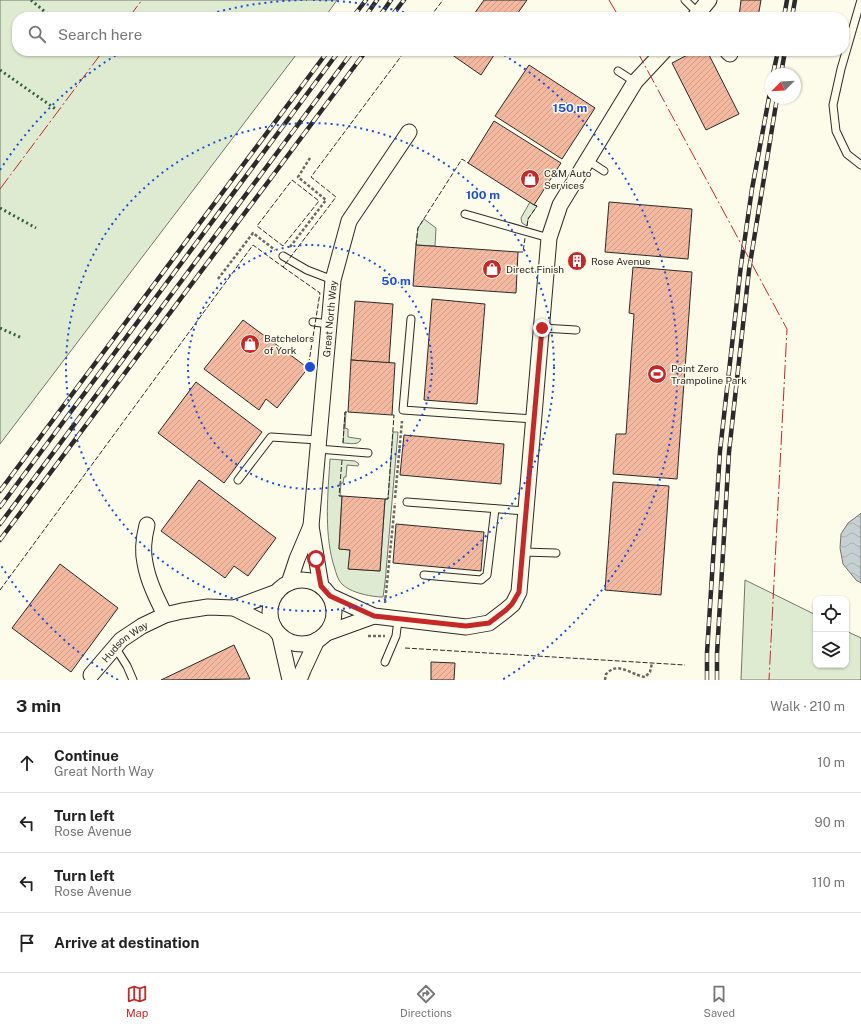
<!DOCTYPE html>
<html lang="en">
<head>
<meta charset="utf-8">
<style>
  :root { --surface:#fff; --page:#f6f6f6; --text:#222; --muted:#767676; --line:#e0e0e0; --accent:#c62828 }
  body { margin:0; font-family:"Public Sans",sans-serif; background:var(--page); color:var(--text) }
  .controls { position:absolute; right:12px; bottom:12px; display:grid; overflow:hidden; border-radius:8px; box-shadow:0 1px 3px #0004 }
  .controls button { width:36px; height:36px; display:grid; place-items:center; padding:0; border:0; border-bottom:1px solid var(--line); background:var(--surface); color:var(--text); font:20px sans-serif }
  .compass { position:absolute; left:765px; top:68px; width:36px; height:36px; border-radius:50%; background:var(--surface); box-shadow:0 1px 3px #0004; rotate:246deg }
  .stop { position:absolute; width:12px; height:12px; margin:-9px; border:3px solid #c62828; border-radius:50%; background:#fff }
  .stop.end { background:#c62828; border-color:#fff; box-shadow:0 1px 4px #0008 }
  .list { margin:0; padding:0; list-style:none }
  h2 { display:flex; justify-content:space-between; align-items:center; height:52px; margin:0; padding:0 16px; font-size:17px }
  h2 small { font-size:13px; font-weight:400; color:var(--muted) }
  .list li { display:grid; grid-template-columns:26px 1fr auto; gap:12px; align-items:center; box-sizing:border-box; height:60px; padding:0 16px; border-top:1px solid var(--line) }
  .list b { display:block; font-size:15px; white-space:nowrap }
  .list p { margin:0; font-size:13px; white-space:nowrap; color:var(--muted) }
  .list em { font-size:13px; font-style:normal; color:var(--muted) }
  .icon { flex:none; width:22px; height:22px; fill:none; stroke:currentColor; stroke-width:2; stroke-linecap:round; stroke-linejoin:round }
  .map { position:relative; flex:none; width:861px; height:680px; overflow:hidden }
  .search { position:absolute; background:var(--surface); box-shadow:0 1px 3px #0004; left:12px; right:12px; top:12px; height:44px; display:flex; align-items:center; gap:10px; box-sizing:border-box; padding:0 14px; border-radius:16px; color:var(--muted); font-size:15px }
  .sheet { height:292px; background:var(--surface) }
  nav { display:flex; justify-content:space-around; align-items:center; box-sizing:border-box; height:56px; border-top:1px solid var(--line); background:var(--surface); font-size:11px; color:var(--muted) }
  nav a { display:grid; justify-items:center; gap:2px }
  nav .on { color:var(--accent) }
  .map>svg:first-child { display:block }
  .green { fill:#deebd1; stroke:#74746e }
  .water { fill:url(#water-waves); stroke:#74746e }
  .building { fill:url(#building-hatch); stroke:#2b2b2b }
  .lines { fill:none; stroke-linecap:round; stroke-linejoin:round }
  .lane-casing { stroke:#2b2b2b; stroke-width:9 }
  .street-casing { stroke:#2b2b2b; stroke-width:17 }
  .path { stroke:#6a6964; stroke-width:2.5; stroke-dasharray:3 2; stroke-linecap:butt }
  .lane { stroke:#fdfbea; stroke-width:7 }
  .street { stroke:#fdfbea; stroke-width:15 }
  .rail-casing { stroke:#2b2b2b; stroke-width:4.5 }
  .rail { stroke:#fdfbea; stroke-width:3; stroke-dasharray:9; stroke-linecap:butt }
  .hedge { stroke:#34623c; stroke-width:3; stroke-dasharray:2 3; stroke-linecap:butt }
  .fence { stroke:#2b2b2b; stroke-width:1; stroke-dasharray:5 2; stroke-linecap:butt }
  .power { stroke:#c62828; stroke-width:1; stroke-dasharray:14 3 2 3; stroke-linecap:butt }
  .route { stroke:#c62828; stroke-width:5 }
  .ring { fill:none; stroke:#1d4ed8; stroke-width:2; stroke-dasharray:2 4 }
  .labels { text-anchor:middle; stroke-width:3; stroke-linejoin:round; paint-order:stroke }
  .poi-label { font-size:10px; fill:#2b2b2b; stroke:#fdfbea; text-anchor:start }
  .street-label { font-size:10px; fill:#2b2b2b; stroke:#fdfbea }
  .centre { fill:#1d4ed8; stroke:#fdfbea; stroke-width:2 }
  .ring-label { font-size:12px; text-anchor:middle; font-weight:bold; fill:#1d4ed8; stroke:#fdfbea; stroke-width:3; stroke-linejoin:round; paint-order:stroke }
</style>
</head>
<body>
<div class="map">
<svg width="861" height="680" viewBox="0 0 861 680">
  <defs>
    <pattern id="water-waves" width="16" height="10" patternUnits="userSpaceOnUse"><rect width="16" height="10" fill="#c7d0d0"/><path d="M0 5q4-4 8 0t8 0" fill="none" stroke="#abb3b3"/></pattern>
    <pattern id="building-hatch" width="6" height="6" patternUnits="userSpaceOnUse"><rect width="6" height="6" fill="#f2b8a0"/><path d="M-1 1l2-2M0 6l6-6M5 7l2-2" fill="none" stroke="#d09e8a"/></pattern>
  </defs>
  <rect width="100%" height="100%" fill="#fdfbea"/>
  <g class="green">
    <polygon points="0,0 337,0 325,17 17,17 17,51 299,51 0,444"/>
    <polygon points="530,202 537,206 528,219 527,226 522,223 521,218"/>
    <polygon points="424,219 436,228 435,246 416,245 418,228"/>
    <path d="M345,412H346L345,428L348,429V437L361,439C359,446 349,443 343,443Z"/>
    <path d="M393,432H398L385,583L383,597C371,597 345,592 339,580C336,575 335,568 333,563C324,529 328,494 330,459L355,461L359,464L358,466L347,465L346,477H344L343,483H341L340,496H342L339,549L350,550L349,569L380,571L385,499H388Z"/>
    <polygon points="745,580 816,615 816,665 846,665 846,631 861,638 861,680 741,680"/>
  </g>
  <polygon class="water" points="861,513 861,583 856,580 843,564 840,548 841,534 848,523 860,514"/>
  <g class="building">
    <polygon points="484,0 527,0 515,17 472,17"/>
    <polygon points="741,0 761,0 758,17 739,17"/>
    <polygon points="448,51 494,51 496,52 481,75 448,52"/>
    <polygon points="695,51 707,51 739,114 706,130 672,63"/>
    <polygon points="529,65 595,108 562,159 495,116"/>
    <polygon points="494,121 561,163 534,205 468,163"/>
    <polygon points="609,202 692,209 688,259 605,252"/>
    <polygon points="416,245 518,252 516,293 413,286"/>
    <polygon points="572,257 582,258 582,266 571,265"/>
    <polygon points="633,267 692,272 677,479 613,474 616,434 626,434 634,314 629,313"/>
    <polygon points="432,299 485,304 477,404 424,400"/>
    <polygon points="355,301 393,304 389,363 351,360"/>
    <polygon points="243,320 308,368 277,408 266,399 259,410 204,369"/>
    <polygon points="351,360 395,363 392,415 348,412"/>
    <polygon points="196,382 262,432 224,483 158,433"/>
    <polygon points="404,435 504,444 501,484 400,475"/>
    <polygon points="199,480 276,538 248,576 234,566 225,578 161,531"/>
    <polygon points="613,482 669,486 661,595 605,590"/>
    <polygon points="342,496 385,499 380,571 348,569 350,550 339,549"/>
    <polygon points="396,524 484,532 481,571 393,563"/>
    <polygon points="60,564 118,608 71,672 12,628"/>
    <polygon points="234,645 250,679 161,680"/>
    <polygon points="431,662 455,663 454,680 431,680"/>
  </g>
  <g class="lines">
    <defs>
      <g id="lane">
        <polyline points="685,0 698,13"/>
        <polyline points="861,0 841,69 833,105 836,131 847,154 861,165"/>
        <polyline points="618,71 635,82"/>
        <polyline points="587,160 604,171"/>
        <polyline points="465,214 549,238"/>
        <polyline points="283,256 307,270 333,280"/>
        <polyline points="411,319 403,410 533,419"/>
        <polyline points="313,322 329,324"/>
        <polyline points="542,328 576,330"/>
        <polyline points="318,449 368,453"/>
        <polyline points="238,480 271,437 318,440"/>
        <polyline points="407,502 525,511"/>
        <polyline points="523,552 556,553"/>
        <polyline points="424,575 481,580 487,575 495,509"/>
        <polyline points="115,647 127,666 133,680"/>
        <polyline points="385,662 396,636 398,620"/>
      </g>
      <g id="street">
        <polyline points="695,17 709,0"/>
        <polyline points="727,51 730,54"/>
        <path d="M147,525C144,537 142,550 145,563C148,581 157,599 165,615"/>
        <circle cx="302" cy="612" r="32"/>
        <polyline points="289,583 297,559 311,526"/>
        <path id="s1" d="M321,586L311,526L333,280L349,221L409,132"/>
        <polyline points="330,596 374,616 466,627 489,623 506,610 513,604 519,592 549,238 560,205 635,82 664,51"/>
        <polyline points="234,608 274,628"/>
        <polyline points="327,633 374,616"/>
        <polyline points="280,636 290,680"/>
        <path id="s2" d="M91,675L121,640L142,626L165,615L182,611L208,607L234,608L277,592"/>
        <polyline points="299,680 303,670 317,640"/>
      </g>
    </defs>
    <use href="#lane" class="lane-casing"/>
    <use href="#street" class="street-casing"/>
    <g class="path">
      <polyline points="290,247 326,200 298,177 310,158"/>
      <polyline points="218,279 253,233 275,250"/>
      <polyline points="395,498 402,421"/>
      <polyline points="385,603 395,503"/>
      <polyline points="368,636 385,636"/>
      <path d="M605,680L606,674C608,673 609,671 611,670C621,664 635,676 645,677L650,672L652,663"/>
    </g>
    <use href="#lane" class="lane"/>
    <use href="#street" class="street"/>
    <defs>
      <g id="rail">
        <polyline points="353,17 366,0"/>
        <polyline points="365,17 377,0"/>
        <polyline points="379,17 391,0"/>
        <polyline points="391,17 404,0"/>
        <polyline points="784,17 787,0"/>
        <polyline points="792,17 795,0"/>
        <polyline points="773,74 778,51"/>
        <polyline points="781,74 785,51"/>
        <polyline points="0,491 328,51"/>
        <polyline points="0,507 339,51"/>
        <polyline points="0,524 353,51"/>
        <polyline points="0,540 366,51"/>
        <polyline points="707,680 707,653 720,451 741,265 752,189 771,87"/>
        <polyline points="717,680 717,654 729,452 749,270 777,98"/>
      </g>
    </defs>
    <use href="#rail" class="rail-casing"/>
    <use href="#rail" class="rail"/>
    <g class="hedge">
      <polyline points="31,0 51,17"/>
      <polyline points="0,70 57,110"/>
      <polyline points="0,208 36,228"/>
      <polyline points="0,328 22,338"/>
    </g>
    <g class="fence">
      <polyline points="430,17 443,0"/>
      <polygon points="292,180 319,201 283,246 257,226"/>
      <polyline points="527,226 528,219 537,206 534,205"/>
      <polyline points="416,245 418,228 462,159 468,163"/>
      <polyline points="518,252 523,252 525,238"/>
      <polyline points="283,267 320,293 308,368"/>
      <polyline points="343,443 345,412 348,412"/>
      <polyline points="342,460 339,496 342,496"/>
      <polyline points="385,499 388,499 394,415 392,415"/>
      <polyline points="0,590 253,245 283,267 336,197 311,177 405,51"/>
      <polyline points="405,648 685,665"/>
    </g>
    <g class="power">
      <polyline points="609,0 619,17"/>
      <polyline points="129,17 142,0"/>
      <polyline points="637,51 787,329 769,680"/>
      <polyline points="0,189 103,51"/>
    </g>
  </g>
  <g class="lines">
    <polyline class="route" points="316,559 321,586 330,596 374,616 466,626 489,623 506,610 512,604 519,592 542,328"/>
  </g>
  <g class="ring">
    <circle cx="310" cy="367" r="122"/>
    <circle cx="310" cy="367" r="244"/>
    <path d="M118 680A367 367 0 0 1 0 564M0 170A367 367 0 0 1 121 52M200 17A367 367 0 0 1 307 0M313 0A367 367 0 0 1 420 17M499 52A367 367 0 0 1 502 680"/>
  </g>
  <defs>
    <symbol id="shop-disc" viewBox="-11 -11 22 22"><circle r="9.5" fill="#c62828" stroke="#fdfbea"/><path d="M-5-2.5h2.3a2.7 3.5 0 0 1 5.4 0H5L5.5 6h-11ZM-1.5-2.5h3a1.5 2.3 0 0 0-3 0Z" fill="#fff"/></symbol>
    <symbol id="building-disc" viewBox="-11 -11 22 22"><circle r="9.5" fill="#c62828" stroke="#fdfbea"/><path d="M-4-6H4V6H1V3H-1V6H-4ZM-2.5-4.3h1.7v1.8h-1.7ZM.8-4.3h1.7v1.8H.8ZM-2.5-1h1.7V.8h-1.7ZM.8-1h1.7V.8H.8Z" fill="#fff"/></symbol>
    <symbol id="stadium-disc" viewBox="-11 -11 22 22"><circle r="9.5" fill="#c62828" stroke="#fdfbea"/><path d="M0-5a6.5 5 0 1 0 0 10a6.5 5 0 1 0 0-10ZM-3.5-1.8h7v3.6h-7Z" fill="#fff"/></symbol>
  </defs>
  <g fill-rule="evenodd">
    <use href="#shop-disc" x="519" y="168" width="22" height="22"/>
    <use href="#building-disc" x="566" y="250" width="22" height="22"/>
    <use href="#shop-disc" x="481" y="258" width="22" height="22"/>
    <use href="#shop-disc" x="239" y="333" width="22" height="22"/>
    <use href="#stadium-disc" x="646" y="363" width="22" height="22"/>
  </g>
  <g class="labels">
    <g class="poi-label">
      <text x="544" y="177">C&amp;M Auto<tspan x="544" dy="12">Services</tspan></text>
      <text x="591" y="265">Rose Avenue</text>
      <text x="506" y="273">Direct Finish</text>
      <text x="264" y="342">Batchelors<tspan x="264" dy="12">of York</tspan></text>
      <text x="671" y="372">Point Zero<tspan x="671" dy="12">Trampoline Park</tspan></text>
    </g>
    <g class="street-label">
      <text dy="4" stroke="none"><textPath href="#s1" startOffset="269">Great North Way</textPath></text>
      <text dy="4" stroke="none"><textPath href="#s2" startOffset="48">Hudson Way</textPath></text>
    </g>
  </g>
  <circle cx="310" cy="367" r="6" class="centre"/>
  <g class="ring-label">
    <text x="570" y="112">150 m</text>
    <text x="483" y="199">100 m</text>
    <text x="396" y="285">50 m</text>
  </g>
</svg>
<div class="controls">
<button><svg class="icon" aria-label="locate" viewBox="0 0 24 24"><circle cx="12" cy="12" r="6"/><path d="M12 2v4M12 18v4M2 12h4M18 12h4"/></svg></button>
<button><svg class="icon" aria-label="layers" viewBox="0 0 24 24"><path d="M12 4l9 5-9 5-9-5zM3 14l9 5 9-5"/></svg></button>
</div>
<svg class="compass" viewBox="-18 -18 36 36"><path d="M0-13l5 13h-10z" fill="#e53935"/><path d="M0 13l5-13h-10z" fill="#767676"/></svg>
<div class="stop" style="left:316px;top:559px"></div>
<div class="stop end" style="left:542px;top:328px"></div>
<div class="search"><svg class="icon" aria-label="search" viewBox="0 0 24 24"><circle cx="10" cy="10" r="6"/><path d="M15 15l6 6"/></svg>Search here</div>
</div>
<section class="sheet">
<h2>3 min<small>Walk · 210 m</small></h2>
<ul class="list">
<li><svg class="icon" aria-label="ahead" viewBox="0 0 24 24"><path d="M12 20V5M6 11l6-6 6 6"/></svg><div><b>Continue</b><p>Great North Way</p></div><em>10 m</em></li>
<li><svg class="icon" aria-label="left" viewBox="0 0 24 24"><path d="M17 20v-9H6M10 6l-5 5 5 5"/></svg><div><b>Turn left</b><p>Rose Avenue</p></div><em>90 m</em></li>
<li><svg class="icon" aria-label="left" viewBox="0 0 24 24"><path d="M17 20v-9H6M10 6l-5 5 5 5"/></svg><div><b>Turn left</b><p>Rose Avenue</p></div><em>110 m</em></li>
<li><svg class="icon" aria-label="arrive" viewBox="0 0 24 24"><path d="M6 21V4h12l-3 4 3 4H6"/></svg><div><b>Arrive at destination</b></div></li>
</ul>
</section>
<nav>
<a class="on"><svg class="icon" aria-label="map" viewBox="0 0 24 24"><path d="M3 6l6-2 6 2 6-2v14l-6 2-6-2-6 2zM9 4v14M15 6v14"/></svg>Map</a>
<a><svg class="icon" aria-label="directions" viewBox="0 0 24 24"><path d="M12 3l9 9-9 9-9-9zM9 14v-3h6M13 9l2 2-2 2"/></svg>Directions</a>
<a><svg class="icon" aria-label="saved" viewBox="0 0 24 24"><path d="M7 4h10v16l-5-4-5 4z"/></svg>Saved</a>
</nav>
</body>
</html>
